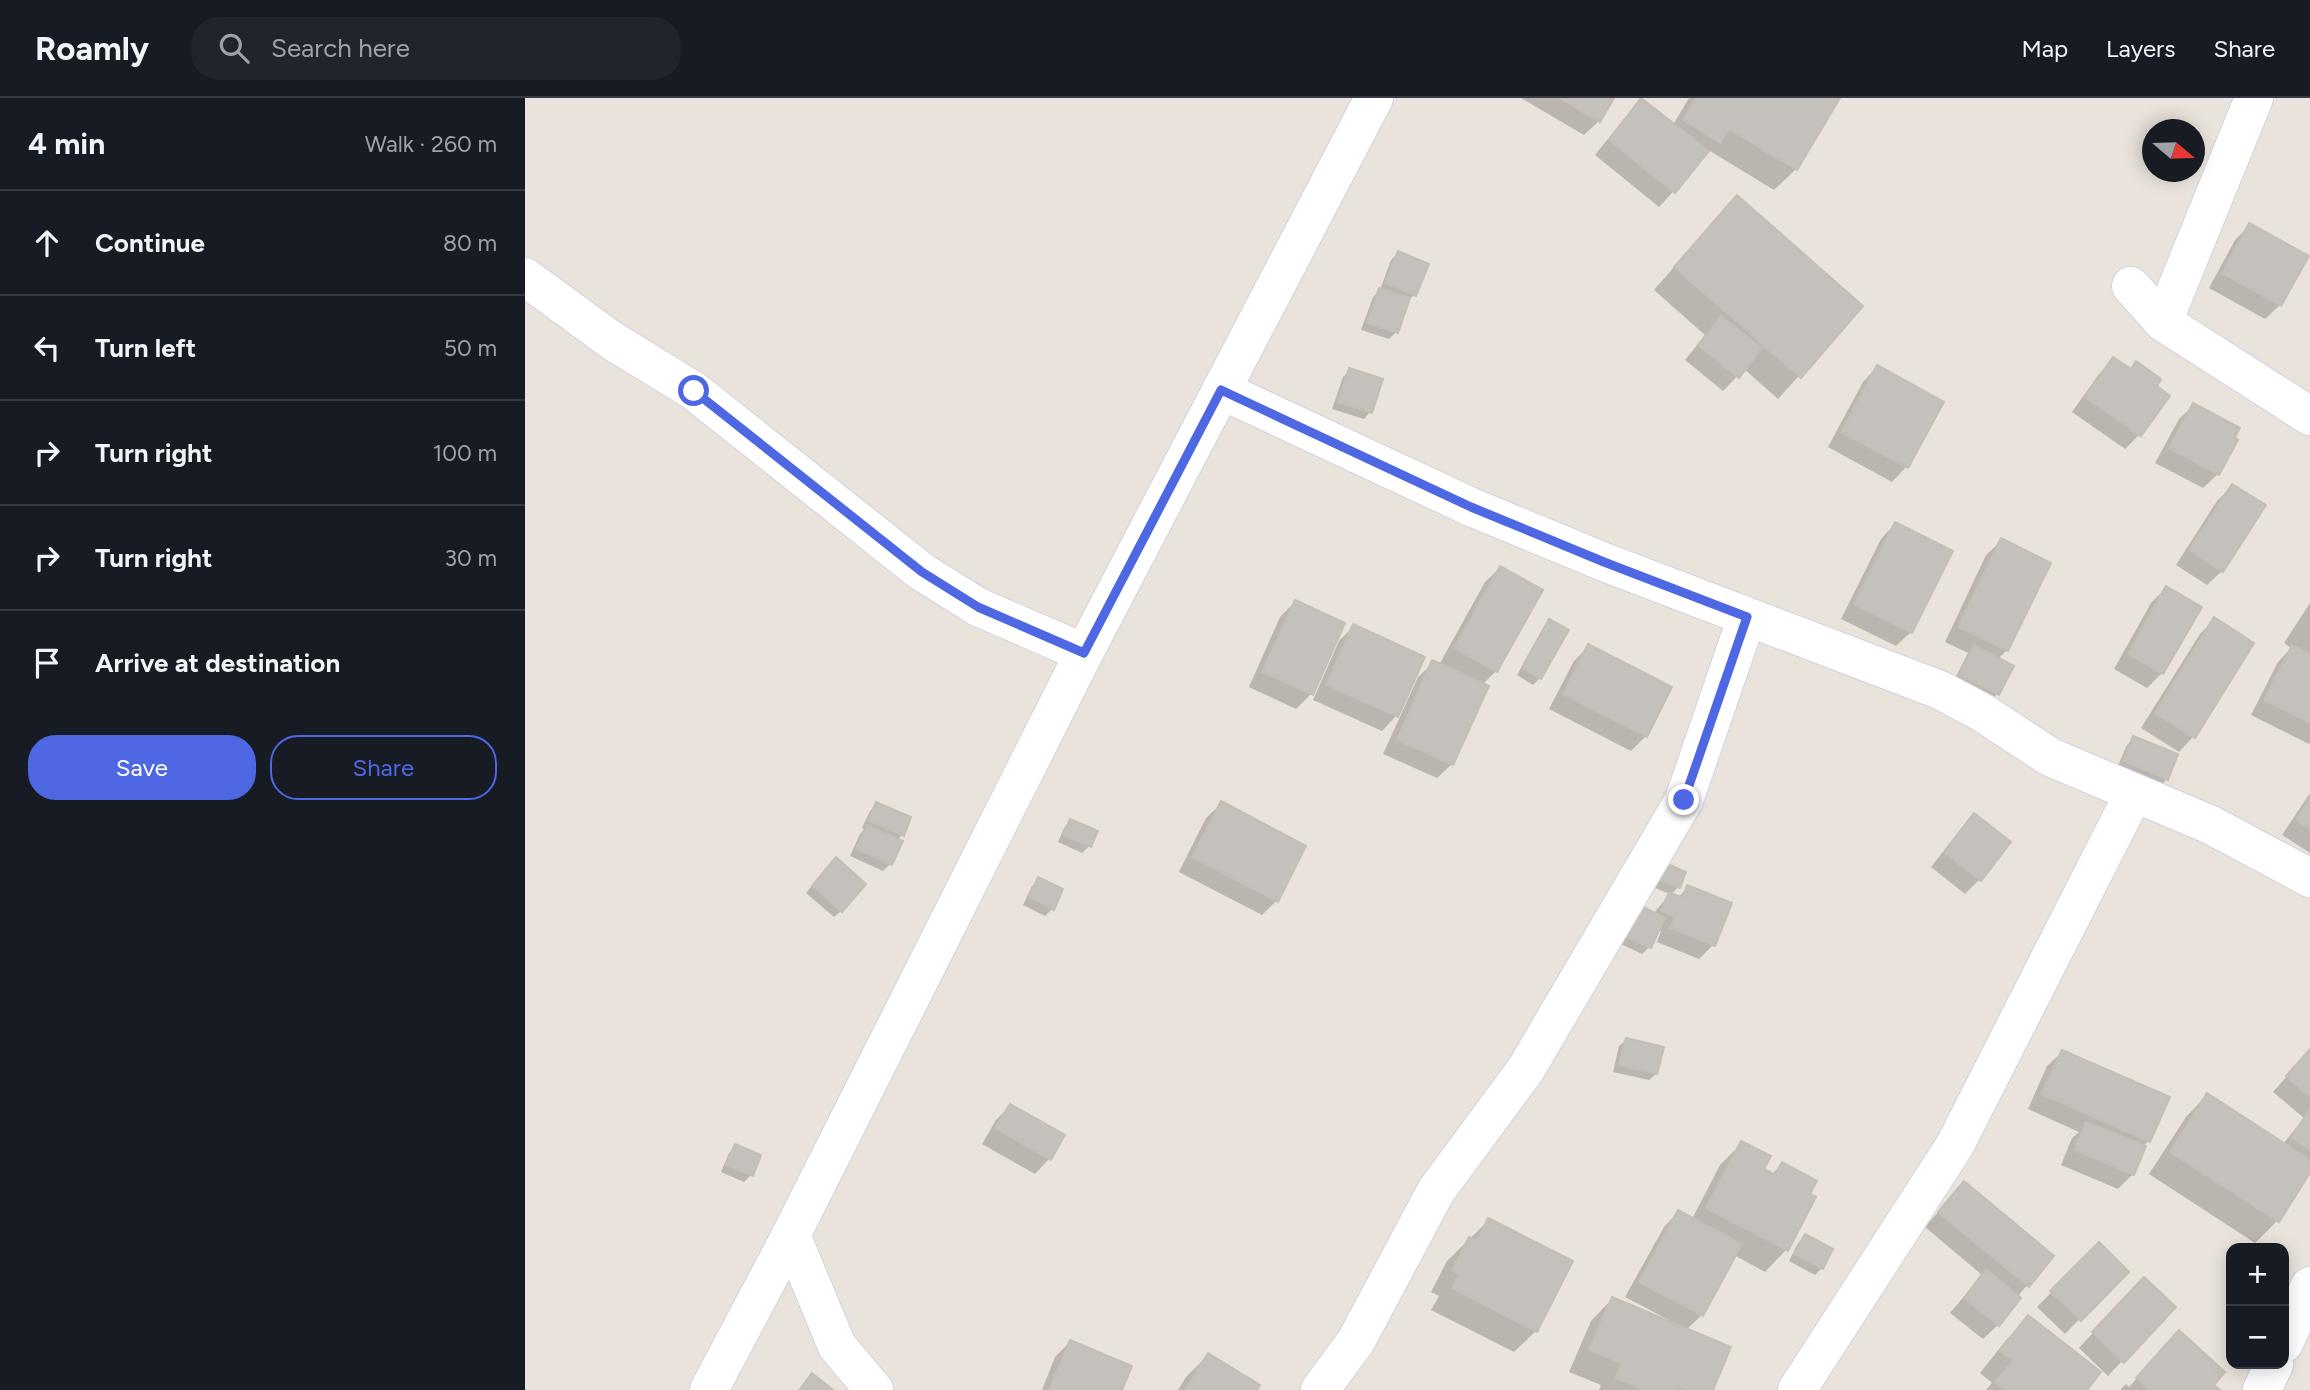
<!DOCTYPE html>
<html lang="en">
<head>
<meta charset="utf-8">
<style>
  :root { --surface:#171b24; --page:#20242c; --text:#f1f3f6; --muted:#9ea1a6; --line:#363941; --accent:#4e67e3 }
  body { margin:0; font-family:Figtree,sans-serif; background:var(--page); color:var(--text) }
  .controls { position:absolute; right:21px; bottom:21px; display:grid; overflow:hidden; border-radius:14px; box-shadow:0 4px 18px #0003 }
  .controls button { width:63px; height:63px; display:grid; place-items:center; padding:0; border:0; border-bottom:2px solid var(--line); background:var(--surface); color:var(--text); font:35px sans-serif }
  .compass { position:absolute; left:1617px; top:21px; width:63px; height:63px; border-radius:50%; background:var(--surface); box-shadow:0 4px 18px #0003; rotate:109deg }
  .stop { position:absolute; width:21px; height:21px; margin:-16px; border:5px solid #4e67e3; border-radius:50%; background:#fff }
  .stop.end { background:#4e67e3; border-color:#fff; box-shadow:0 2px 7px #0008 }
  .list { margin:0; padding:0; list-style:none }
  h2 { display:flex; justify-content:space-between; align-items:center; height:91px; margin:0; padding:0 28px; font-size:30px }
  h2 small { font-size:23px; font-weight:400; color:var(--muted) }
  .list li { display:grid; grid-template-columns:46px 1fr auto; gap:21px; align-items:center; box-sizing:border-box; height:105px; padding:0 28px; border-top:2px solid var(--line) }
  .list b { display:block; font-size:26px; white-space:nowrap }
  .list em { font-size:23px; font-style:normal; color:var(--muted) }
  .actions { display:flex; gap:14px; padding:21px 28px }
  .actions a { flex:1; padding:16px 0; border:2px solid var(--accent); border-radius:28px; text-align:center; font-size:24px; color:var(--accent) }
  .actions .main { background:var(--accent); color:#fff }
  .icon { flex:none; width:38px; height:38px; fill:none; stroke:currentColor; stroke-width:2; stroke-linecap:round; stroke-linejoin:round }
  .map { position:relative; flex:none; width:1785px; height:1292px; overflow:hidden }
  header { display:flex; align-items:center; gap:42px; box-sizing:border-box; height:98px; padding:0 35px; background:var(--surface); border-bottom:2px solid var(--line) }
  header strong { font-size:33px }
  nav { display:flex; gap:38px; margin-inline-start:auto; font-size:24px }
  .search { width:490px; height:63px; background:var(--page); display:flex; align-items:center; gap:18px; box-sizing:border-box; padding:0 24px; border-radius:28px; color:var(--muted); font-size:26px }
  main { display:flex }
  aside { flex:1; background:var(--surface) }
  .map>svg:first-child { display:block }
  .shadow { fill:#0003 }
  .building { fill:#c4c0bb; stroke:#c3bfb5; stroke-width:2 }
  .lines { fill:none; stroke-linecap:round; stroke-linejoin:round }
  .minor-casing { stroke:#d1d3df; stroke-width:40 }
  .secondary-casing { stroke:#d1d3df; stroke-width:40 }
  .minor { stroke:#fff; stroke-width:38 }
  .secondary { stroke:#fff; stroke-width:38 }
  .route { stroke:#4e67e3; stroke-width:9 }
</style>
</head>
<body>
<header>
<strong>Roamly</strong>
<div class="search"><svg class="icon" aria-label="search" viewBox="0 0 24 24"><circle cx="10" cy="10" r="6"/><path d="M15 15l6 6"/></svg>Search here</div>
<nav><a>Map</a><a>Layers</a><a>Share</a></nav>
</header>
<main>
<aside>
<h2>4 min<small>Walk · 260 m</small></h2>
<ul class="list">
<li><svg class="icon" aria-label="ahead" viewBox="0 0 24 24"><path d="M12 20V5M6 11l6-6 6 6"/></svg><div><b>Continue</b></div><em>80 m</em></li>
<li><svg class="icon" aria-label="left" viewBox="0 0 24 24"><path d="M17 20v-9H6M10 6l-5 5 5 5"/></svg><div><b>Turn left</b></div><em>50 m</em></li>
<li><svg class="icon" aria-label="right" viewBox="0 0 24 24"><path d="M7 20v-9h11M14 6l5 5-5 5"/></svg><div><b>Turn right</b></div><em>100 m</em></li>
<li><svg class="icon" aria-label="right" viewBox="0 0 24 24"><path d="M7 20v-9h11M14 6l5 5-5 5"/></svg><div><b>Turn right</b></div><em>30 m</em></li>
<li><svg class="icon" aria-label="arrive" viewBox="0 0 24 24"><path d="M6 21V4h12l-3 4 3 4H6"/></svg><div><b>Arrive at destination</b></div></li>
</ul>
<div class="actions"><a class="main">Save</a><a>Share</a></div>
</aside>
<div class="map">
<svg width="1785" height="1292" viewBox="0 0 1785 1292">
  <rect width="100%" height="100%" fill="#e9e3db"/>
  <g class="shadow">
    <polygon points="996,0 1087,0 1074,23 1059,37"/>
    <polygon points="1164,0 1313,0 1271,71 1249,92 1185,53 1134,109 1070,57 1103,16 1117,2 1148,27"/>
    <polygon points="1212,99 1336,209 1253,301 1219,271 1198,293 1160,262 1180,237 1129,192 1191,121"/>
    <polygon points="1725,127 1755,207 1740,221 1684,190 1710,142"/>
    <polygon points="873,155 889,197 881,205 871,234 864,241 836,232 848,199 855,192 866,162"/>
    <polygon points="1588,261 1604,272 1611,266 1614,337 1600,351 1547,314 1574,276"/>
    <polygon points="1352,269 1417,305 1381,369 1367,384 1303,349 1338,284"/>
    <polygon points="825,272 845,314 839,321 807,311 818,279"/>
    <polygon points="1669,307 1693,376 1678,390 1630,365 1654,321"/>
    <polygon points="1707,388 1697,473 1682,487 1651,467 1692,403"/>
    <polygon points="1370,426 1386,534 1371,548 1316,521 1356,441"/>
    <polygon points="1476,443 1482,552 1473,561 1487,568 1472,596 1465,603 1428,584 1443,555 1420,544 1461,457"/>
    <polygon points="975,470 971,573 957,587 927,666 912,680 858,656 893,579 908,565 914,567 960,484"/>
    <polygon points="1641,490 1637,575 1622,590 1589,571 1626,505"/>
    <polygon points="770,504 786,596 771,611 724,589 755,519"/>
    <polygon points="1785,505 1785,645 1784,646 1726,617 1753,564 1766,550 1759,545"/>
    <polygon points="1690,521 1727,545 1668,639 1654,654 1616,630 1675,536"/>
    <polygon points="1025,523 1015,580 1008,587 992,577 1018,530"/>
    <polygon points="829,528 871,618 857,633 788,602 814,543"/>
    <polygon points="1064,548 1121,638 1106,653 1024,611 1049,563"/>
    <polygon points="1609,640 1642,681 1635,688 1592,670 1602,647"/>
    <polygon points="1785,695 1785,755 1757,737"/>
    <polygon points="352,706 384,720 377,737 372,742 365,766 358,773 325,758 335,736 339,731 337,730 345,713"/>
    <polygon points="696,706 751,803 737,817 654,774 681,720"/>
    <polygon points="1449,718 1455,781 1440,796 1406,769 1435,732"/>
    <polygon points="546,723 564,748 557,755 533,744 539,730"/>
    <polygon points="1138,766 1153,789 1146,797 1153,800 1163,789 1188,847 1174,861 1132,844 1136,833 1133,832 1124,849 1117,856 1096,846 1109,817 1128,816 1145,796 1125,788"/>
    <polygon points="304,768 316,813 309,819 281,795"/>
    <polygon points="514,782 527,811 520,818 498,807 507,788"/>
    <polygon points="1101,942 1131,976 1124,982 1088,974 1094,948"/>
    <polygon points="1785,952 1785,1077 1783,1076 1752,1123 1730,1145 1624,1076 1661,1019 1682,997 1758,1046 1779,1020 1748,994"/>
    <polygon points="1537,954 1623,1043 1619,1047 1608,1076 1593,1091 1536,1067 1547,1040 1554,1034 1503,1011 1522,968"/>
    <polygon points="485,1008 537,1038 524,1061 510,1076 457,1046 471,1022"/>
    <polygon points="1217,1045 1237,1072 1246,1077 1257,1066 1261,1152 1240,1174 1209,1157 1177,1217 1161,1232 1186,1292 1074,1292 1076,1287 1044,1274 1066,1223 1087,1201 1143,1225 1144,1222 1100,1199 1139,1129 1153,1114 1167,1121 1195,1067"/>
    <polygon points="211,1048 226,1077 219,1084 196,1074 204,1055"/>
    <polygon points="1439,1085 1527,1158 1492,1199 1494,1201 1473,1227 1458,1241 1425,1215 1457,1177 1400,1129"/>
    <polygon points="964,1122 1011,1233 989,1254 906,1212 914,1198 906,1194 922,1163"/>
    <polygon points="1280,1138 1297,1170 1290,1177 1264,1163 1273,1145"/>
    <polygon points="1574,1146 1601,1174 1540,1236 1512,1209"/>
    <polygon points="1604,1196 1648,1209 1583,1278 1554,1250"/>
    <polygon points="1503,1219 1560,1292 1461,1292 1467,1285 1455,1275 1482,1241"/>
    <polygon points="545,1244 595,1292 517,1292 530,1259"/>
    <polygon points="1640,1249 1686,1287 1692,1292 1595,1292 1601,1286 1604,1289"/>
    <polygon points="683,1257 730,1292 653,1292 661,1279"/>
  </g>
  <g class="building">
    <polygon points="1035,0 1089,0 1075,24"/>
    <polygon points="1116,0 1184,53 1150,95 1084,42"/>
    <polygon points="1171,0 1315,0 1272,72 1204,31 1195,45 1158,22"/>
    <polygon points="1212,97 1338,208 1276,280 1149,169"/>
    <polygon points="1724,125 1784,158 1756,208 1697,175"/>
    <polygon points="873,153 904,166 891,198 860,185"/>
    <polygon points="854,190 885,200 873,235 842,225"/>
    <polygon points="1196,218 1237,250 1214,280 1173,247"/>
    <polygon points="1588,259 1606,271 1611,263 1636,281 1632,288 1645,298 1616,338 1560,299"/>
    <polygon points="1352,267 1419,304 1383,370 1316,334"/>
    <polygon points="824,270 858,281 847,315 813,304"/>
    <polygon points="1668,305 1715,330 1710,339 1713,342 1694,377 1644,350"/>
    <polygon points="1707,386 1741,407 1698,474 1664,452"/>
    <polygon points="1370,424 1428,453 1387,535 1329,506"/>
    <polygon points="1476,440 1526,465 1483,553 1433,529"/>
    <polygon points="975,468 1018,492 972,574 929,550"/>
    <polygon points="1641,488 1677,509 1638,576 1603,556"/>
    <polygon points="770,502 820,525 788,597 737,574"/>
    <polygon points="1689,519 1729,545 1670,640 1630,615"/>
    <polygon points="1024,521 1044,532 1016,581 997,570"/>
    <polygon points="828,526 900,559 873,619 801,587"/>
    <polygon points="1063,546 1147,589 1122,639 1038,596"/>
    <polygon points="1449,547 1489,568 1474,597 1434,577"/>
    <polygon points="1767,547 1785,556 1785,625 1739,602"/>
    <polygon points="907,562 964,588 928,667 872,642"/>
    <polygon points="1608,638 1653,656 1643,682 1598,663"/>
    <polygon points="1785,700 1785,731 1771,722"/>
    <polygon points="696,703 781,748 753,804 667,759"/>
    <polygon points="351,704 386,719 379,738 343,723"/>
    <polygon points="1449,715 1486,744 1456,783 1419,754"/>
    <polygon points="545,721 573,733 566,749 538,737"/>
    <polygon points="342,727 378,743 367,767 331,751"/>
    <polygon points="311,759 341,786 317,814 287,788"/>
    <polygon points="1138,764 1161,774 1155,790 1131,781"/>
    <polygon points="513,779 538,791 529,812 504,799"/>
    <polygon points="1162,787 1207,805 1190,848 1145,830 1150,818 1136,813 1144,794 1158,800"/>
    <polygon points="1116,808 1140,820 1126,850 1101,839"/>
    <polygon points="1101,940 1139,949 1132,976 1094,967"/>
    <polygon points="1785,951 1785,999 1761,978"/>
    <polygon points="1537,952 1645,999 1625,1044 1516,996"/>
    <polygon points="1682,995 1785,1062 1785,1075 1754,1124 1645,1054"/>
    <polygon points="485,1006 540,1037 526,1062 470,1030"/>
    <polygon points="1784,1012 1785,1013 1785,1052 1766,1040"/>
    <polygon points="1561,1024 1621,1048 1609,1077 1549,1052"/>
    <polygon points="1216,1043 1246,1058 1239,1071 1250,1077 1257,1064 1292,1083 1285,1096 1291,1099 1263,1153 1181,1110"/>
    <polygon points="210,1046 236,1057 228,1078 201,1067"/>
    <polygon points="1439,1083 1529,1158 1504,1189 1413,1114"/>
    <polygon points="1153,1112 1217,1146 1178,1218 1114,1184"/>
    <polygon points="963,1120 1048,1163 1012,1234 927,1190 934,1176 927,1172 944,1139 952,1143"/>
    <polygon points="1280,1136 1308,1151 1298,1171 1269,1156"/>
    <polygon points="1574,1144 1604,1174 1556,1223 1525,1193"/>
    <polygon points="1461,1171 1496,1200 1474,1228 1439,1200"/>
    <polygon points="1619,1179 1651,1209 1599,1265 1567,1234"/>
    <polygon points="1087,1199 1206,1249 1188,1292 1161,1292 1154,1289 1152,1292 1120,1292 1090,1280 1097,1265 1064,1252"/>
    <polygon points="1503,1217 1576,1274 1562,1292 1480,1292 1470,1284 1488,1262 1475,1253"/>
    <polygon points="1654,1232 1700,1274 1689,1287 1695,1292 1624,1292 1611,1280"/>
    <polygon points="545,1242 607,1268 597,1292 524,1292"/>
    <polygon points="683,1255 735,1287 732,1292 660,1292"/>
    <polygon points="287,1275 308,1292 275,1291"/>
  </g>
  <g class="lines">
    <defs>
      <g id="minor">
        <polyline points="0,179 86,242 169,293 397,474 453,509 559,555"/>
        <polyline points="1606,188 1638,224 1785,318"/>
        <polyline points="1638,224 1729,0"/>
        <polyline points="696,292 946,409 1079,464 1415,592 1458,615 1525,659 1686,727 1785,780"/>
        <polyline points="266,1137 312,1248 349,1292"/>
        <polyline points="1759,1245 1785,1188"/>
        <polyline points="795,1292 831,1243 911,1093 1001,971 1159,702 1222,519"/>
        <polyline points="1272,1292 1430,1047 1609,695"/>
        <polyline points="1737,1292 1749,1266"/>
      </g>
      <polyline id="secondary" points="184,1292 266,1137 559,555 849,0"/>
    </defs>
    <use href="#minor" class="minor-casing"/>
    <use href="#secondary" class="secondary-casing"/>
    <use href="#minor" class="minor"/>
    <use href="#secondary" class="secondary"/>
  </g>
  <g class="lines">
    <polyline class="route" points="169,293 397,474 453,509 559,555 696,292 946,409 1079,464 1222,519 1159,702"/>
  </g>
</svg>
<div class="controls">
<button>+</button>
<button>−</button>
</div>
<svg class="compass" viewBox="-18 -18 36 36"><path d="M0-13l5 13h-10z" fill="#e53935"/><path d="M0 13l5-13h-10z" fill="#9ea1a6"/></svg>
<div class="stop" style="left:169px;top:293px"></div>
<div class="stop end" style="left:1159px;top:702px"></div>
</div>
</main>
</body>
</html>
